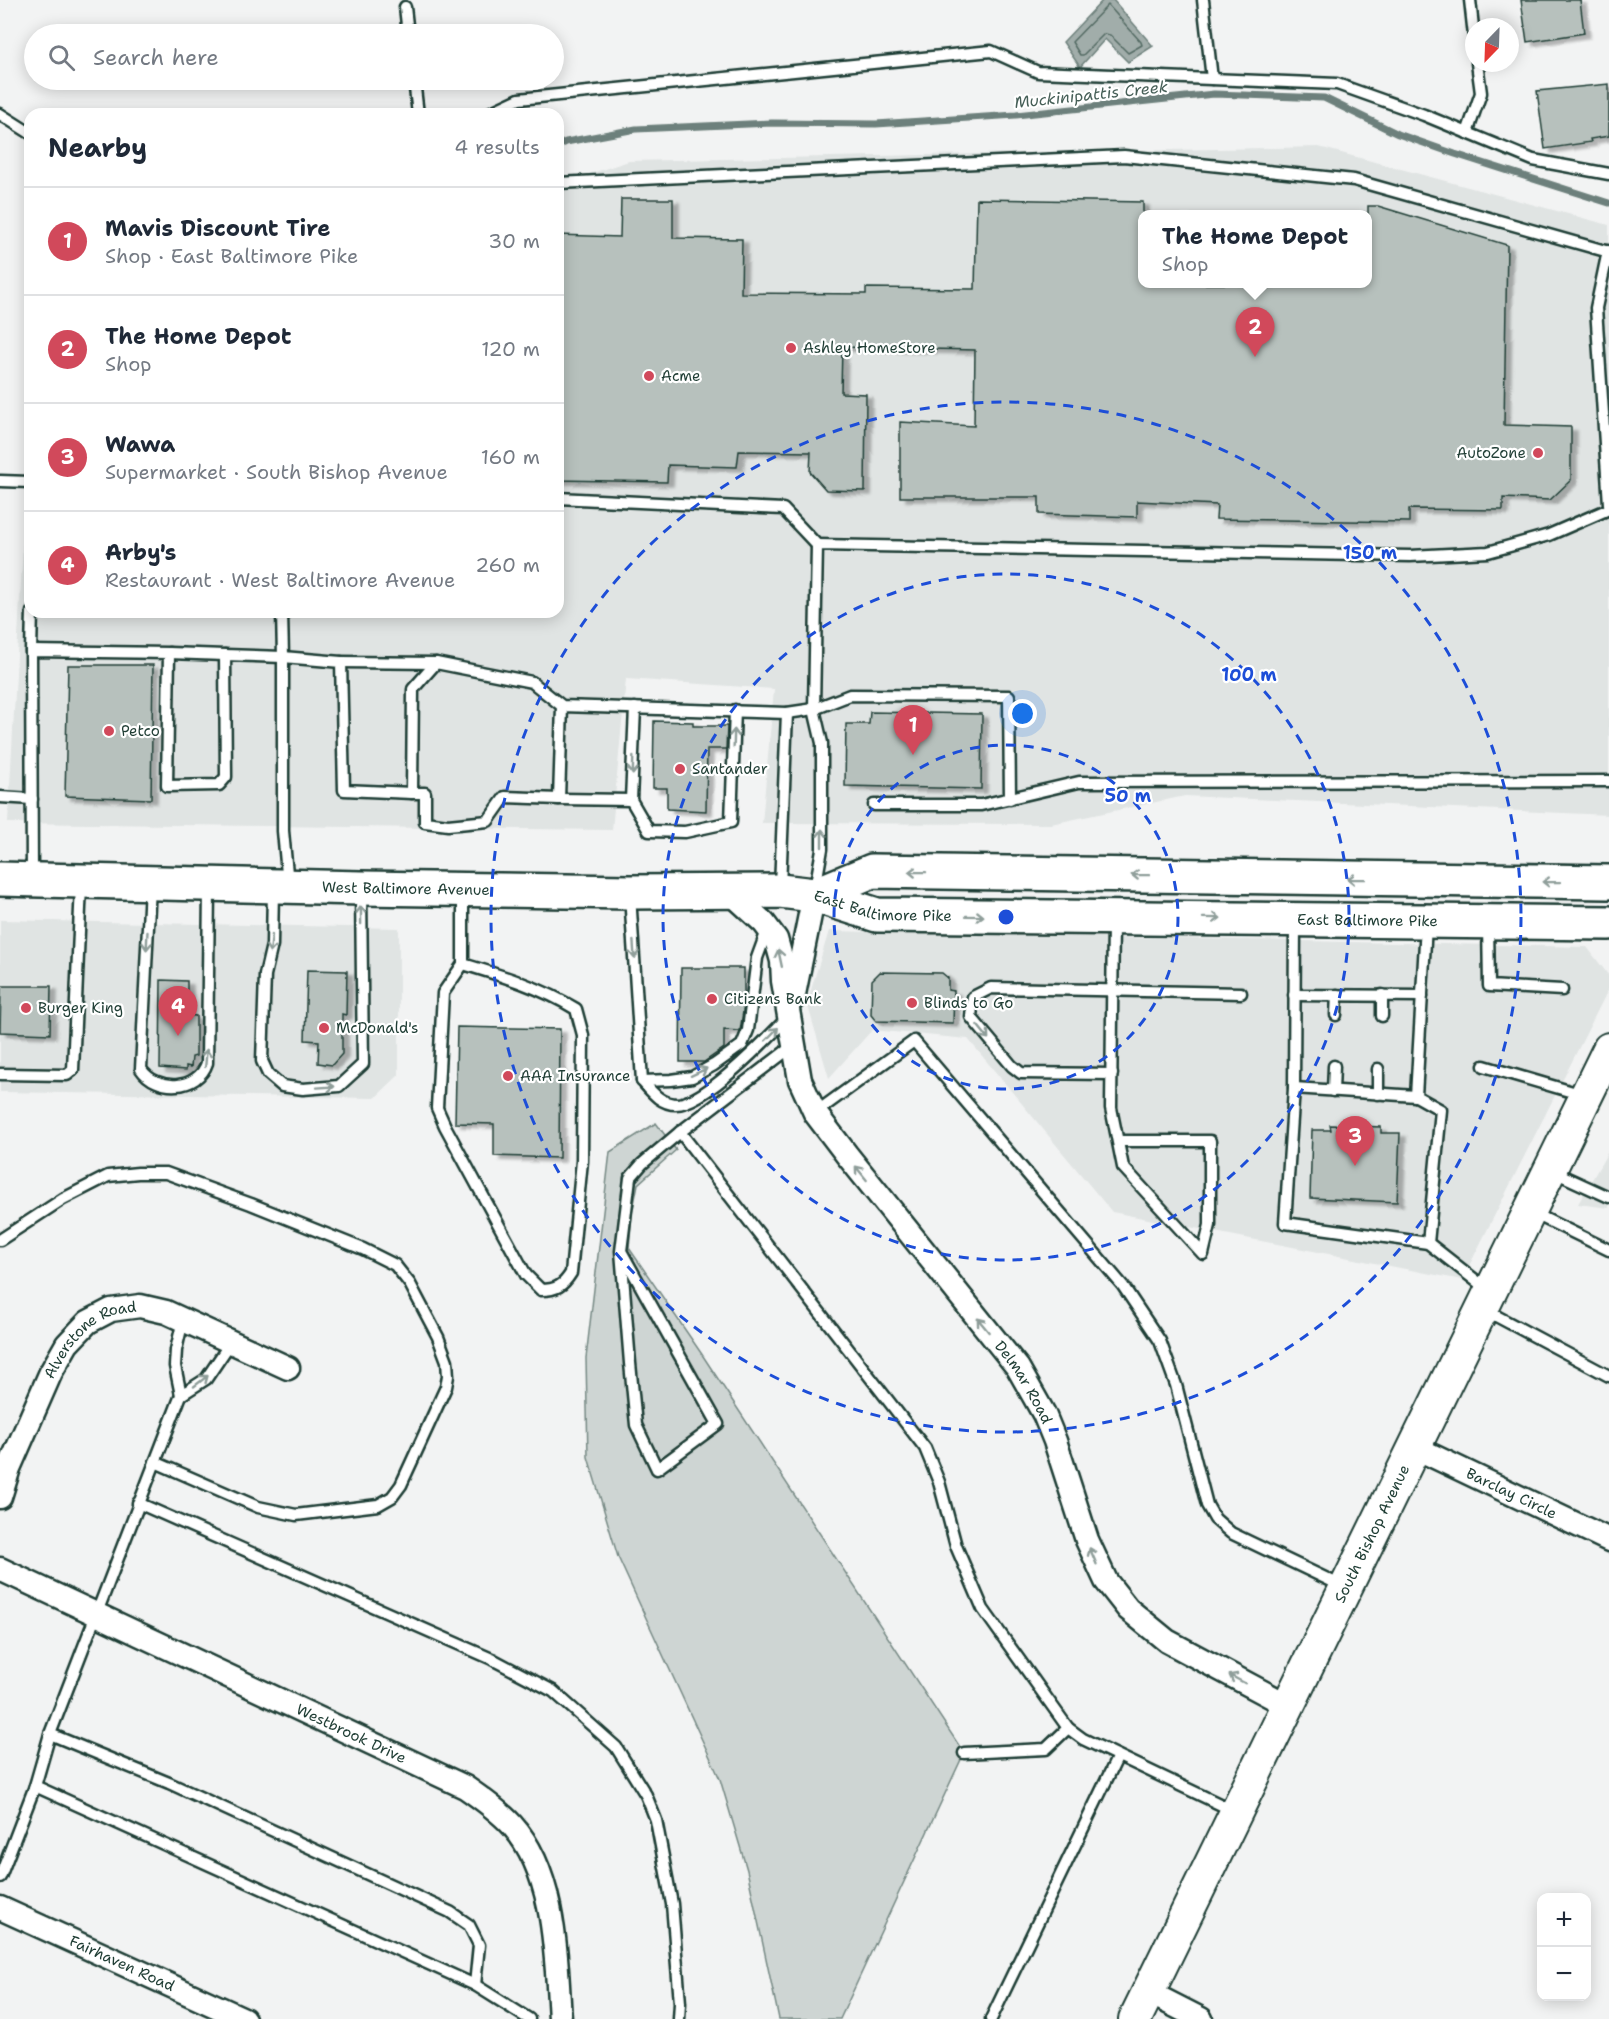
<!DOCTYPE html>
<html lang="en">
<head>
<meta charset="utf-8">
<style>
  :root { --surface:#fff; --page:#f2f2f3; --text:#1f2937; --muted:#747a83; --line:#e0e1e3; --accent:#d1495b }
  body { margin:0; font-family:"Shantell Sans",sans-serif; background:var(--page); color:var(--text) }
  .controls { position:absolute; right:18px; bottom:18px; display:grid; overflow:hidden; border-radius:12px; box-shadow:0 3px 15px #0003 }
  .controls button { width:54px; height:54px; display:grid; place-items:center; padding:0; border:0; border-bottom:2px solid var(--line); background:var(--surface); color:var(--text); font:30px sans-serif }
  .compass { position:absolute; left:1465px; top:18px; width:54px; height:54px; border-radius:50%; background:var(--surface); box-shadow:0 3px 15px #0003; rotate:203deg }
  .you { position:absolute; left:1023px; top:714px; width:21px; height:21px; margin:-15px; border:4px solid #fff; border-radius:50%; background:#1a73e8; box-shadow:0 0 0 9px #1a73e833 }
  .badge { display:grid; place-items:center; width:39px; height:39px; border-radius:50%; background:var(--accent); color:#fff; font-size:20px; font-weight:700 }
  .pin { position:absolute; translate:-50% -50px; filter:drop-shadow(0 2px 3px #0008) }
  .pin::after { content:''; position:absolute; top:32px; width:21px; height:18px; background:inherit; clip-path:polygon(0 0,100% 0,50% 100%) }
  .popup { position:absolute; left:1138px; top:210px; width:234px; height:78px; box-sizing:border-box; display:grid; place-content:center; border-radius:12px; background:var(--surface); filter:drop-shadow(0 2px 4px #0005); font-size:20px; white-space:nowrap; color:var(--muted) }
  .popup b { font-size:22px; color:var(--text) }
  .popup::after { content:''; position:absolute; left:50%; top:100%; margin-left:-12px; border:12px solid transparent; border-top-color:var(--surface) }
  .list { margin:0; padding:0; list-style:none }
  h2 { display:flex; justify-content:space-between; align-items:center; height:78px; margin:0; padding:0 24px; font-size:26px }
  h2 small { font-size:20px; font-weight:400; color:var(--muted) }
  .list li { display:grid; grid-template-columns:39px 1fr auto; gap:18px; align-items:center; box-sizing:border-box; height:108px; padding:0 24px; border-top:2px solid var(--line) }
  .list b { display:block; font-size:22px; white-space:nowrap }
  .list p { margin:0; font-size:20px; white-space:nowrap; color:var(--muted) }
  .list em { font-size:20px; font-style:normal; color:var(--muted) }
  .icon { flex:none; width:33px; height:33px; fill:none; stroke:currentColor; stroke-width:2; stroke-linecap:round; stroke-linejoin:round }
  .map { position:relative; flex:none; width:1609px; height:2019px; overflow:hidden }
  .search { position:absolute; background:var(--surface); box-shadow:0 3px 15px #0003; left:24px; top:24px; width:540px; height:66px; display:flex; align-items:center; gap:15px; box-sizing:border-box; padding:0 21px; border-radius:33px; color:var(--muted); font-size:22px }
  .panel { position:absolute; background:var(--surface); box-shadow:0 3px 15px #0003; left:24px; top:108px; width:540px; height:510px; border-radius:18px }
  .map>svg:first-child { display:block }
  .built { fill:#e0e4e3; fill-rule:evenodd }
  .green { fill:#ced5d3; stroke:#768984; stroke-width:1.5 }
  .water { fill:#a1adaa; stroke:#6d807b; stroke-width:1.5 }
  .lines { fill:none; stroke-linecap:round; stroke-linejoin:round }
  .shore { stroke:#536a63; stroke-width:1.5 }
  .stream { stroke:#6d807b; stroke-width:7 }
  .building { fill:#b7c1bd; stroke:#1f3d34; stroke-width:1.5; filter:url(#shadow) }
  .service-casing { stroke:#1f3d34; stroke-width:15 }
  .minor-casing { stroke:#1f3d34; stroke-width:27 }
  .secondary-casing { stroke:#1f3d34; stroke-width:36 }
  .primary-casing { stroke:#1f3d34; stroke-width:38 }
  .service { stroke:#fff; stroke-width:10 }
  .minor { stroke:#fff; stroke-width:22 }
  .secondary { stroke:#fff; stroke-width:32 }
  .primary { stroke:#fff; stroke-width:33 }
  .oneway { stroke:#8f9e9a }
  .ring { fill:none; stroke:#1d4ed8; stroke-width:3; stroke-dasharray:10 8 }
  .poi-dot { fill:#d1495b; stroke:#fff; stroke-width:2 }
  .labels { text-anchor:middle; stroke-width:4.5; stroke-linejoin:round; paint-order:stroke }
  .poi-label { font-size:15px; fill:#1f3d34; stroke:#fff; text-anchor:start }
  .street-label { font-size:15px; fill:#1f3d34; stroke:#fff }
  .water-label { font-size:16px; font-style:italic; fill:#465f57; stroke:#fff }
  .centre { fill:#1d4ed8; stroke:#fff; stroke-width:3 }
  .ring-label { font-size:18px; text-anchor:middle; font-weight:bold; fill:#1d4ed8; stroke:#fff; stroke-width:4.5; stroke-linejoin:round; paint-order:stroke }
</style>
</head>
<body>
<div class="map">
<svg width="1609" height="2019" viewBox="0 0 1609 2019">
  <defs>
    <filter id="shadow"><feDropShadow dx="6" dy="4" stdDeviation="1.5" flood-color="#0004"/></filter>
  </defs>
  <rect width="100%" height="100%" fill="#f2f3f3"/>
  <filter id="ink" filterUnits="userSpaceOnUse"><feTurbulence type="fractalNoise" baseFrequency=".0167" numOctaves="2"/><feDisplacementMap in="SourceGraphic" scale="12" xChannelSelector="R" yChannelSelector="G"/><feConvolveMatrix kernelMatrix="1 2 1 2 8 2 1 2 1" color-interpolation-filters="sRGB"/></filter>
  <g filter="url(#ink)">
    <g class="built">
      <path d="M1319,147L1609,225V815L1185,796L1051,824L762,823L774,689L626,679L612,830L8,823L30,414V612H558V184L629,161ZM1142,214H1368V284H1142Z"/>
      <polygon points="0,920 399,928 399,1075 375,1098 0,1092"/>
      <polygon points="829,931 1587,947 1609,976 1609,988 1462,1280 1112,1212 968,1039 872,1030 829,1078 807,1003"/>
      <polygon points="1609,1150 1609,1208 1578,1204"/>
    </g>
    <polygon class="green" points="656,1123 676,1150 638,1184 632,1214 629,1248 701,1353 964,1753 840,2019 779,2019 747,1870 720,1779 618,1557 588,1457 586,1358 610,1152"/>
    <polygon class="water" points="1103,0 1113,0 1153,46 1128,62 1105,39 1080,67 1063,42"/>
    <g class="lines">
      <polygon class="shore" points="1108,5 1141,42 1142,45 1128,53 1110,35 1104,34 1083,55 1080,55 1072,42"/>
      <polyline class="stream" points="558,146 566,142 636,129 772,123 876,124 1016,115 1214,94 1324,98 1398,134 1455,154 1609,203"/>
    </g>
    <g class="building">
      <polygon points="1521,0 1580,0 1584,33 1527,42"/>
      <polygon points="1609,84 1609,136 1590,139 1591,142 1545,149 1537,91"/>
      <polygon points="621,199 673,199 673,238 742,239 741,293 866,294 866,288 975,289 977,199 1143,202 1143,284 1368,284 1368,206 1378,206 1507,245 1504,425 1571,427 1571,480 1550,500 1503,498 1503,510 1409,509 1409,522 1216,519 1217,505 1137,501 1137,517 1039,514 1039,497 900,497 900,422 974,426 975,350 842,347 841,393 866,394 865,491 826,490 810,472 811,452 739,451 737,467 668,465 667,482 558,480 558,235 620,237"/>
      <polygon points="68,665 153,665 151,799 65,796"/>
      <polygon points="870,712 982,714 981,789 845,786 846,724 869,724"/>
      <polygon points="654,721 693,722 693,726 727,726 726,749 707,749 706,811 667,809 667,788 653,788"/>
      <polygon points="681,968 744,968 744,1005 740,1031 724,1030 724,1048 704,1062 680,1062"/>
      <polygon points="307,970 347,971 346,1015 342,1014 342,1054 332,1065 318,1063 319,1041 305,1040"/>
      <polygon points="880,972 942,973 948,978 948,990 954,991 953,1023 876,1021 871,1015 872,980"/>
      <polygon points="161,980 187,981 187,1015 196,1016 196,1056 192,1057 191,1067 186,1066 186,1070 160,1068"/>
      <polygon points="1,986 51,986 50,1034 0,1032"/>
      <polygon points="457,1027 560,1029 559,1158 494,1156 494,1124 455,1123"/>
      <polygon points="1330,1125 1381,1127 1381,1133 1400,1133 1397,1202 1310,1198 1312,1130 1331,1130"/>
    </g>
    <g class="lines">
      <defs>
        <g id="service">
          <polyline points="1203,0 1212,79"/>
          <polyline points="1470,0 1474,36"/>
          <polyline points="405,7 408,34"/>
          <polyline points="414,80 418,114"/>
          <polyline points="0,114 30,133"/>
          <polyline points="487,114 519,99 991,51 1038,72 1337,84 1424,115 1533,160 1609,174"/>
          <polyline points="1467,133 1481,93 1477,63"/>
          <polyline points="558,183 1124,156 1354,180 1609,252"/>
          <polyline points="1608,251 1596,308 1609,504"/>
          <polyline points="0,481 30,482"/>
          <polyline points="558,498 783,509 817,545"/>
          <polyline points="31,651 32,612"/>
          <polyline points="169,653 225,655"/>
          <polyline points="341,662 436,663"/>
          <polyline points="562,706 532,682 436,663 413,689 412,793 425,793 425,822 448,825 488,821 505,797 559,799 562,706 787,713 814,709 850,695 1009,696 1010,799"/>
          <polyline points="635,708 631,800 649,831 685,832 731,822 735,710"/>
          <polyline points="0,797 32,799"/>
          <polyline points="559,799 631,800"/>
          <polyline points="874,805 981,805 1079,782 1609,781"/>
          <polyline points="32,876 31,651 169,653 167,786 219,785 226,777 225,655 283,657 282,612"/>
          <polyline points="288,884 283,831 283,657 341,662 344,790 412,793"/>
          <path d="M150,886L141,1069C156,1092 198,1091 207,1063L209,889"/>
          <polyline points="780,887 787,713"/>
          <polyline points="273,889 272,945 265,975 262,1061 268,1074 282,1086 303,1089 339,1086 363,1064 361,892"/>
          <polyline points="815,889 822,849 822,743 814,709 817,545 1410,556 1488,552 1549,535 1609,509"/>
          <path d="M630,895L642,1081C651,1091 660,1104 676,1104C705,1104 768,1038 789,1016"/>
          <polyline points="1113,921 1111,1108 1123,1167 1203,1254 1210,1225 1210,1141 1118,1141"/>
          <polyline points="1295,923 1294,1088 1285,1223 1428,1243 1488,1290"/>
          <polyline points="1488,924 1489,986 1562,990"/>
          <polyline points="1426,925 1416,1096 1441,1110 1428,1243"/>
          <path d="M463,964C503,976 540,987 576,1009L583,1035L582,1161L571,1273C563,1286 556,1290 541,1290L526,1275L445,1126L437,1108L443,993L463,964V893"/>
          <polyline points="1294,995 1422,996"/>
          <polyline points="1336,1015 1337,995"/>
          <polyline points="1382,1016 1382,995"/>
          <polyline points="1484,1066 1583,1095"/>
          <polyline points="0,1074 67,1075 73,1070 81,885"/>
          <polyline points="1112,1074 1021,1073 1012,1066 971,1017 973,997 991,988 1241,993"/>
          <polyline points="642,1081 671,1080 692,1077 714,1065 742,1045 748,1030 757,958 768,928"/>
          <polyline points="1294,1088 1416,1096"/>
          <polyline points="1333,1091 1334,1066"/>
          <polyline points="1378,1094 1378,1069"/>
          <polyline points="815,1113 914,1041 1123,1286 1160,1341 1176,1385 1207,1505 1215,1519 1231,1533 1344,1587"/>
          <polyline points="680,1132 925,1448 939,1482 956,1546 983,1609 1068,1728 1083,1739 1234,1811"/>
          <polyline points="1552,1171 1609,1197"/>
          <polyline points="1531,1212 1609,1250"/>
          <polyline points="0,1240 63,1199 108,1176 138,1173 166,1173 251,1204 363,1249 395,1265 410,1284 438,1337 447,1361 448,1376 446,1387 401,1485 392,1497 378,1505 296,1515 258,1507 155,1462"/>
          <polyline points="621,1251 718,1424 657,1469 636,1425 630,1363 621,1251 630,1178 642,1164 680,1132 794,1045"/>
          <polyline points="1485,1310 1609,1376"/>
          <polyline points="183,1320 176,1350 175,1366 181,1395 206,1379 231,1342"/>
          <polyline points="138,1503 492,1659 553,1691 616,1747 646,1795 656,1820 672,1904 680,2003 679,2019"/>
          <polyline points="50,1734 169,1783 450,1912 469,1925 479,1945 475,1985"/>
          <polyline points="964,1753 1046,1749 1068,1728"/>
          <polyline points="35,1786 475,1985 529,2019"/>
          <polyline points="0,1877 35,1786 50,1734 181,1395"/>
          <polyline points="991,2019 1118,1756"/>
        </g>
        <g id="minor">
          <path id="s1" d="M729,891L764,923L776,939L782,961L783,981L800,1080L815,1113L847,1155L1018,1368L1044,1414L1055,1441L1087,1540L1106,1581L1128,1609L1167,1641L1289,1706"/>
          <polyline points="793,999 814,895"/>
          <path id="s2" d="M1414,1447L1609,1540"/>
          <path id="s3" d="M0,1497L9,1468L51,1372L67,1344L88,1322L111,1310L140,1306L166,1312L288,1368"/>
          <path id="s4" d="M0,1569L465,1787C481,1798 498,1810 512,1825C556,1874 556,1957 560,2019"/>
          <path id="s5" d="M0,1908L244,2019"/>
          <polyline points="1148,1992 1201,2019"/>
        </g>
        <g id="secondary">
          <path id="s6" d="M1135,2019L1609,1049"/>
        </g>
        <g id="primary">
          <path id="s7" d="M0,879L361,888L630,892L780,891L814,895L877,915L1609,923"/>
          <polyline points="814,895 872,871 1609,882"/>
        </g>
      </defs>
      <use href="#service" class="service-casing"/>
      <use href="#minor" class="minor-casing"/>
      <use href="#secondary" class="secondary-casing"/>
      <use href="#primary" class="primary-casing"/>
      <use href="#service" class="service"/>
      <use href="#minor" class="minor"/>
      <use href="#secondary" class="secondary"/>
      <use href="#primary" class="primary"/>
    </g>
    <defs><path id="oneway-shaft" d="M-6 0H5M1.5-3L5.5 0L1.5 3" fill="none" stroke-width="1.6" stroke-linecap="round" stroke-linejoin="round" transform="scale(1.5)"/></defs>
    <g class="oneway">
      <use href="#oneway-shaft" transform="translate(734 738) rotate(-88)"/>
      <use href="#oneway-shaft" transform="translate(633 766) rotate(92)"/>
      <use href="#oneway-shaft" transform="translate(822 838) rotate(-90)"/>
      <use href="#oneway-shaft" transform="translate(917 872) rotate(-179)"/>
      <use href="#oneway-shaft" transform="translate(1140 875) rotate(-179)"/>
      <use href="#oneway-shaft" transform="translate(1356 879) rotate(-179)"/>
      <use href="#oneway-shaft" transform="translate(1551 882) rotate(-179)"/>
      <use href="#oneway-shaft" transform="translate(361 915) rotate(-91)"/>
      <use href="#oneway-shaft" transform="translate(975 916) rotate(1)"/>
      <use href="#oneway-shaft" transform="translate(1212 918) rotate(1)"/>
      <use href="#oneway-shaft" transform="translate(147 941) rotate(93)"/>
      <use href="#oneway-shaft" transform="translate(271 944) rotate(96)"/>
      <use href="#oneway-shaft" transform="translate(634 950) rotate(86)"/>
      <use href="#oneway-shaft" transform="translate(780 958) rotate(-102)"/>
      <use href="#oneway-shaft" transform="translate(983 1032) rotate(51)"/>
      <use href="#oneway-shaft" transform="translate(772 1034) rotate(-46)"/>
      <use href="#oneway-shaft" transform="translate(206 1058) rotate(-85)"/>
      <use href="#oneway-shaft" transform="translate(699 1072) rotate(-25)"/>
      <use href="#oneway-shaft" transform="translate(326 1087) rotate(-4)"/>
      <use href="#oneway-shaft" transform="translate(861 1173) rotate(-129)"/>
      <use href="#oneway-shaft" transform="translate(983 1325) rotate(-129)"/>
      <use href="#oneway-shaft" transform="translate(201 1381) rotate(-38)"/>
      <use href="#oneway-shaft" transform="translate(1093 1556) rotate(-113)"/>
      <use href="#oneway-shaft" transform="translate(1237 1679) rotate(-152)"/>
    </g>
  </g>
  <g class="ring">
    <circle cx="1006" cy="917" r="172"/>
    <circle cx="1006" cy="917" r="343"/>
    <circle cx="1006" cy="917" r="515"/>
  </g>
  <g class="poi-dot">
    <circle cx="791" cy="348" r="6"/>
    <circle cx="649" cy="376" r="6"/>
    <circle cx="1538" cy="453" r="6"/>
    <circle cx="109" cy="731" r="6"/>
    <circle cx="680" cy="769" r="6"/>
    <circle cx="712" cy="999" r="6"/>
    <circle cx="912" cy="1003" r="6"/>
    <circle cx="26" cy="1008" r="6"/>
    <circle cx="324" cy="1028" r="6"/>
    <circle cx="508" cy="1076" r="6"/>
  </g>
  <g class="labels">
    <g class="poi-label">
      <text x="803" y="353">Ashley HomeStore</text>
      <text x="661" y="381">Acme</text>
      <text x="1526" y="458" text-anchor="end">AutoZone</text>
      <text x="121" y="736">Petco</text>
      <text x="692" y="774">Santander</text>
      <text x="724" y="1004">Citizens Bank</text>
      <text x="924" y="1008">Blinds to Go</text>
      <text x="38" y="1013">Burger King</text>
      <text x="336" y="1033">McDonald's</text>
      <text x="520" y="1081">AAA Insurance</text>
    </g>
    <g class="street-label">
      <text dy="5" stroke="none"><textPath href="#s7" startOffset="406">West Baltimore Avenue</textPath></text>
      <text dy="5" stroke="none"><textPath href="#s7" startOffset="885">East Baltimore Pike</textPath></text>
      <text dy="5" stroke="none"><textPath href="#s7" startOffset="1371">East Baltimore Pike</textPath></text>
      <text dy="5" stroke="none"><textPath href="#s3" startOffset="189">Alverstone Road</textPath></text>
      <text dy="5" stroke="none"><textPath href="#s1" startOffset="588">Delmar Road</textPath></text>
      <text dy="5" stroke="none"><textPath href="#s2" startOffset="108">Barclay Circle</textPath></text>
      <text dy="5" stroke="none"><textPath href="#s6" startOffset="540">South Bishop Avenue</textPath></text>
      <text dy="5" stroke="none"><textPath href="#s4" startOffset="388">Westbrook Drive</textPath></text>
      <text dy="5" stroke="none"><textPath href="#s5" startOffset="134">Fairhaven Road</textPath></text>
    </g>
    <g class="water-label">
      <text transform="translate(1091 94) rotate(-6)" y="6">Muckinipattis Creek</text>
    </g>
  </g>
  <circle cx="1006" cy="917" r="9" class="centre"/>
  <g class="ring-label">
    <text x="1370" y="559">150 m</text>
    <text x="1249" y="681">100 m</text>
    <text x="1128" y="802">50 m</text>
  </g>
</svg>
<div class="controls">
<button>+</button>
<button>−</button>
</div>
<svg class="compass" viewBox="-18 -18 36 36"><path d="M0-13l5 13h-10z" fill="#e53935"/><path d="M0 13l5-13h-10z" fill="#747a83"/></svg>
<div class="you"></div>
<div class="pin badge" style="left:913px;top:755px">1</div>
<div class="pin badge" style="left:1255px;top:357px">2</div>
<div class="popup"><b>The Home Depot</b>Shop</div>
<div class="pin badge" style="left:1355px;top:1166px">3</div>
<div class="pin badge" style="left:178px;top:1036px">4</div>
<div class="search"><svg class="icon" aria-label="search" viewBox="0 0 24 24"><circle cx="10" cy="10" r="6"/><path d="M15 15l6 6"/></svg>Search here</div>
<section class="panel">
<h2>Nearby<small>4 results</small></h2>
<ul class="list">
<li><span class="badge">1</span><div><b>Mavis Discount Tire</b><p>Shop · East Baltimore Pike</p></div><em>30 m</em></li>
<li><span class="badge">2</span><div><b>The Home Depot</b><p>Shop</p></div><em>120 m</em></li>
<li><span class="badge">3</span><div><b>Wawa</b><p>Supermarket · South Bishop Avenue</p></div><em>160 m</em></li>
<li><span class="badge">4</span><div><b>Arby's</b><p>Restaurant · West Baltimore Avenue</p></div><em>260 m</em></li>
</ul>
</section>
</div>
</body>
</html>
